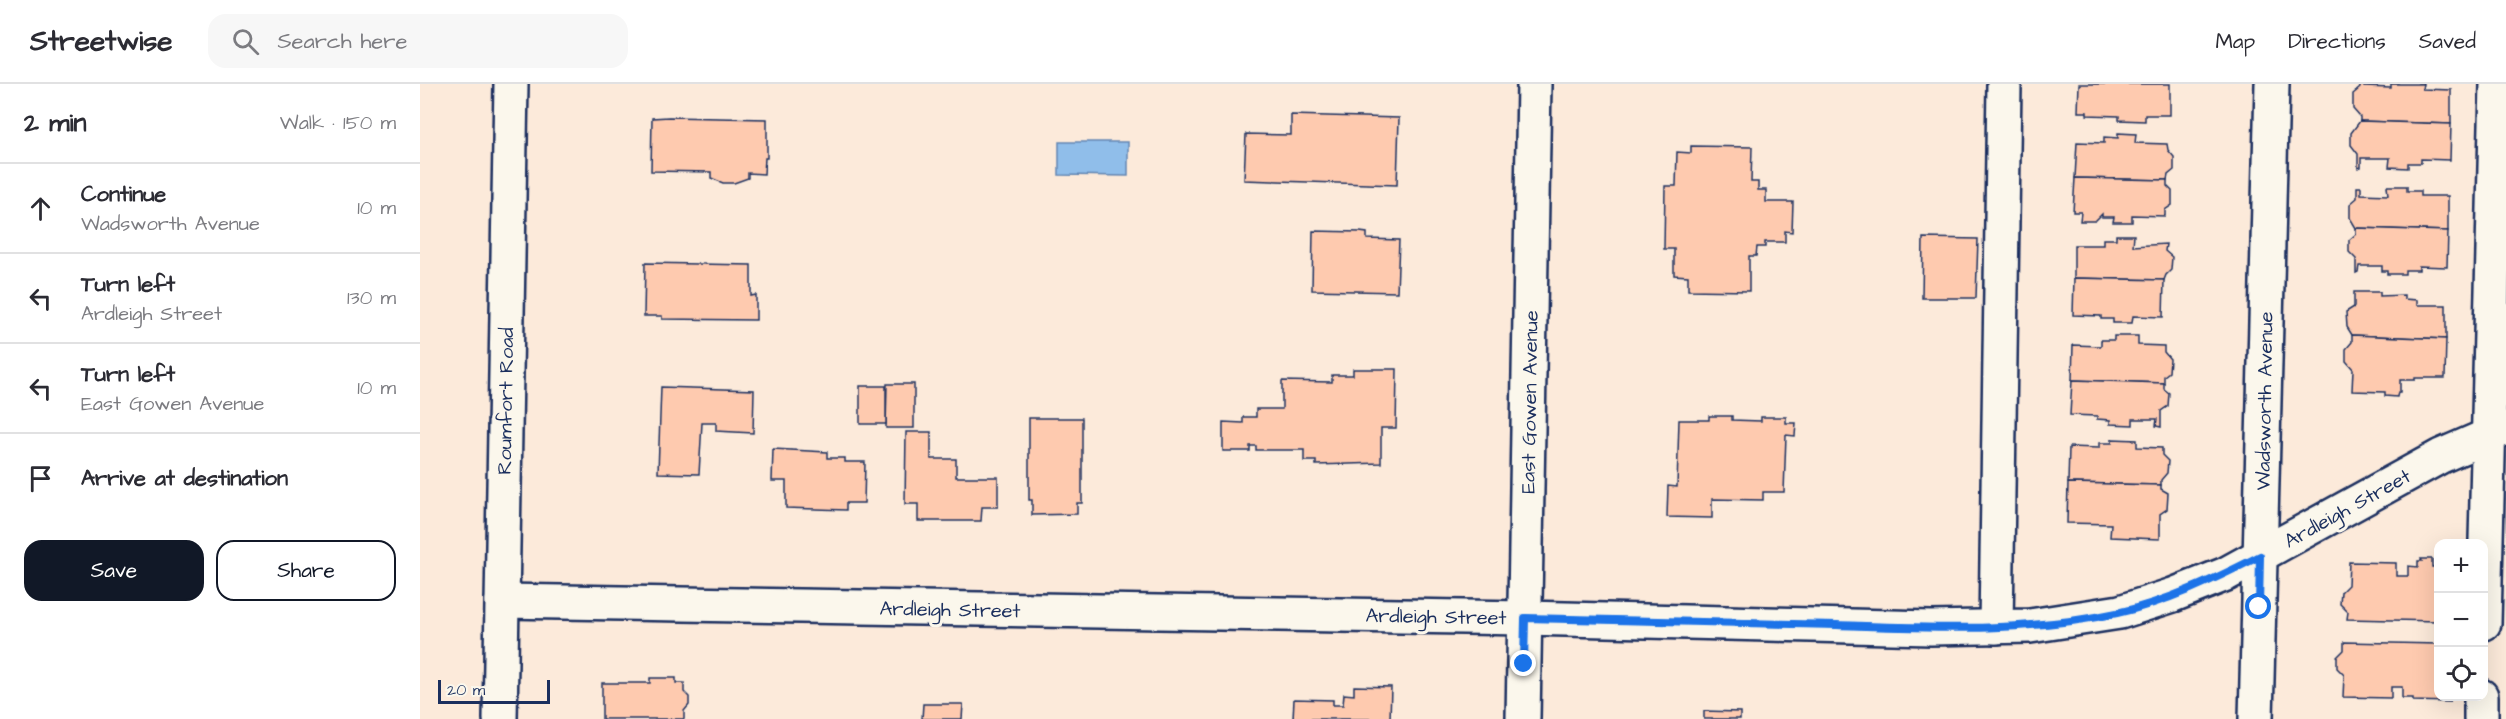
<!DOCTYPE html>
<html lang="en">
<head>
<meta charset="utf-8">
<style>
  :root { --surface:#fff; --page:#f7f7f7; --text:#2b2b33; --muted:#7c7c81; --line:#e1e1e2; --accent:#111827 }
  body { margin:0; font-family:"Architects Daughter",sans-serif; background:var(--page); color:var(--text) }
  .controls { position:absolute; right:18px; bottom:18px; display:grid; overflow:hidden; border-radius:12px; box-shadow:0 6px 24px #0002 }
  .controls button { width:54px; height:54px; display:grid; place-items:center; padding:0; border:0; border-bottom:2px solid var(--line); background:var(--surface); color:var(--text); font:30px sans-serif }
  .scale { position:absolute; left:18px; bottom:15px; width:112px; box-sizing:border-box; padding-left:6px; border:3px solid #1b2f5e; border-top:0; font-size:16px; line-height:21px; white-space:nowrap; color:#1b2f5e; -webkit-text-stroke:4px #fbf7ec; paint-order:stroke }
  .stop { position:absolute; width:18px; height:18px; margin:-14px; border:4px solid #1a73e8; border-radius:50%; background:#fff }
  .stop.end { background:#1a73e8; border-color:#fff; box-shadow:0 2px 6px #0008 }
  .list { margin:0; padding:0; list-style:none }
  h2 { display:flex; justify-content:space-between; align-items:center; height:78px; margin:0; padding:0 24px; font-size:26px }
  h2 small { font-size:20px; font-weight:400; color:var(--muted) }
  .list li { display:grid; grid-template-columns:39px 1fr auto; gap:18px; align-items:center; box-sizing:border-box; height:90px; padding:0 24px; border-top:2px solid var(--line) }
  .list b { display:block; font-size:22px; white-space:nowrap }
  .list p { margin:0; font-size:20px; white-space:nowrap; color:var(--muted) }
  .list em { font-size:20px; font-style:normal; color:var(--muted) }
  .actions { display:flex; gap:12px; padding:18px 24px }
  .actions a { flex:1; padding:14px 0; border:2px solid var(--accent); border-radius:18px; text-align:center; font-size:21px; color:var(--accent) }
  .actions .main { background:var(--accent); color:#fff }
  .icon { flex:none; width:33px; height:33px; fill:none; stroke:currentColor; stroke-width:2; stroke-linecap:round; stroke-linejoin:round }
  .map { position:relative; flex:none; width:2086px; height:635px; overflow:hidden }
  header { display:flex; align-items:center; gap:36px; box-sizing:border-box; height:84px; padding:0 30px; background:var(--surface); border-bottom:2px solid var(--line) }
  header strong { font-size:28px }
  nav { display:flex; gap:33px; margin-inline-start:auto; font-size:21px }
  .search { width:420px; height:54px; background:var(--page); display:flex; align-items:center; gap:15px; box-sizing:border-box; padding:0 21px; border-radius:18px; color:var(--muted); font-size:22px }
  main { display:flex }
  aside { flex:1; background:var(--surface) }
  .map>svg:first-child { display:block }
  .water { fill:#90beea; stroke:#6185b2; stroke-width:1.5 }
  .building { fill:#fecaaf; stroke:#1b2f5e; stroke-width:1.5 }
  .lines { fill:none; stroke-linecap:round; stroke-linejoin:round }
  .minor-casing { stroke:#1b2f5e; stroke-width:38 }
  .minor { stroke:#fbf7ec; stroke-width:33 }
  .route { stroke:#1a73e8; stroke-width:8 }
  .labels { text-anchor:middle; stroke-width:6; stroke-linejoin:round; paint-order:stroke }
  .street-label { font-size:20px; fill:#1b2f5e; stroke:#fbf7ec }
</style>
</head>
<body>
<header>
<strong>Streetwise</strong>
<div class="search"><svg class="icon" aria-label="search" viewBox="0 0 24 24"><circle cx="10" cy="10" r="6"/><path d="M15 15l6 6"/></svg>Search here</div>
<nav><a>Map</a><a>Directions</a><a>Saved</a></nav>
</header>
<main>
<aside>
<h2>2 min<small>Walk · 150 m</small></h2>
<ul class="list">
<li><svg class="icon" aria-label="ahead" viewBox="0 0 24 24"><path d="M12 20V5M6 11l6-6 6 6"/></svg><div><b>Continue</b><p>Wadsworth Avenue</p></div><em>10 m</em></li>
<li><svg class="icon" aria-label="left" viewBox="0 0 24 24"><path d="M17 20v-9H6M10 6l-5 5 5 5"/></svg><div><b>Turn left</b><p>Ardleigh Street</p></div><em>130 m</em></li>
<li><svg class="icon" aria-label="left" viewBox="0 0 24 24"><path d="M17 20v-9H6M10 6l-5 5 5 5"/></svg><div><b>Turn left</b><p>East Gowen Avenue</p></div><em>10 m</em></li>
<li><svg class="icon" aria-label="arrive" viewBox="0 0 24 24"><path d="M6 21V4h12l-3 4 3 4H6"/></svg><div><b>Arrive at destination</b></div></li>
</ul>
<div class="actions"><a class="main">Save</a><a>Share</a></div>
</aside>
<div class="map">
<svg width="2086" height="635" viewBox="0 0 2086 635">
  <rect width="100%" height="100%" fill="#fceada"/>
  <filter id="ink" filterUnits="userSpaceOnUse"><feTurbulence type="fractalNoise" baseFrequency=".0167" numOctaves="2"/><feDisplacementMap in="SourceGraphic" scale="12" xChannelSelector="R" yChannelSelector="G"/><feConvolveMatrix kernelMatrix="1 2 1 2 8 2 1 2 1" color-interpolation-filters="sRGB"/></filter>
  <g filter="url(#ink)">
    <polygon class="water" points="639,58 708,58 708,92 639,91"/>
    <g class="building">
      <polygon points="1659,0 1750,0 1750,31 1725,31 1725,37 1699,36 1699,32 1667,31 1667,28 1658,28"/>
      <polygon points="1940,0 1944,0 1944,3 1971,4 1971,0 2003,0 2002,5 2031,6 2031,40 1940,37 1940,33 1933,25 1933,10 1940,4"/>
      <polygon points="871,31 979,34 977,101 824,96 826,50 871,51"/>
      <polygon points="249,33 347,35 347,74 345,74 344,90 328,89 328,94 314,99 303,99 291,94 291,88 231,87 232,34"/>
      <polygon points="1940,37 2031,40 2030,76 2001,75 2001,79 1988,79 1988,84 1969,83 1970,74 1941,74 1941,83 1938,84 1938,70 1931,61 1931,49"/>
      <polygon points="1698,49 1716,50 1715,59 1747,60 1748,66 1754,73 1754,86 1748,91 1747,96 1655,94 1657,58 1684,59 1684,53 1698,54"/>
      <polygon points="1271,62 1332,63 1331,98 1338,98 1338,106 1346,106 1346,118 1373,118 1372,148 1365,147 1365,158 1345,158 1345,163 1337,163 1336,172 1329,172 1329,207 1268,206 1268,192 1254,191 1254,165 1244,165 1245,102 1256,102 1257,68 1271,69"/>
      <polygon points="1655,94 1747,96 1747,102 1752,107 1752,121 1745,126 1745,132 1712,131 1712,138 1693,138 1694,133 1682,133 1682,130 1675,137 1660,137 1661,128 1653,128"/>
      <polygon points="1967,102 1987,102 1987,107 2000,107 2000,112 2028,112 2028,147 1936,144 1930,134 1930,120 1937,114 1937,103 1941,103 1941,110 1968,111"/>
      <polygon points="1936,144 2028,147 2027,183 1999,182 1999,186 1985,186 1985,190 1967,190 1967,187 1962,187 1962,182 1939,182 1938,188 1936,189 1936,175 1929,168 1929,156 1936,150"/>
      <polygon points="893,147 940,148 947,149 947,155 979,156 977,208 892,206"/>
      <polygon points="1696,151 1714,151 1713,162 1746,160 1745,167 1752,173 1751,186 1746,191 1744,196 1654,194 1654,161 1683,161 1683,155 1696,155"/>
      <polygon points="1503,154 1558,155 1556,214 1502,214"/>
      <polygon points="225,179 331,181 331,212 336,211 336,236 242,235 242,232 224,232"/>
      <polygon points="1654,194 1744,196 1743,233 1713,232 1712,239 1693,239 1693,235 1681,235 1681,232 1653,231"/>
      <polygon points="1934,208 1960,208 1960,212 1984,211 1984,215 1997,216 1997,221 2026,221 2026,255 1932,251 1927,243 1926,228 1934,223"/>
      <polygon points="1932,251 2026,255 2025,294 1995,294 1995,296 1980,296 1980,308 1978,308 1977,313 1965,312 1965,308 1932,307 1933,285 1926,277 1926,265 1932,258"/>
      <polygon points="1694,252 1718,252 1718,261 1744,262 1744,268 1750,275 1749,288 1744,292 1744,299 1652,296 1653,261 1681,262 1681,256 1694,256"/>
      <polygon points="933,285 977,285 976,344 961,344 961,379 896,381 896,377 884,377 884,366 836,366 836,362 830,362 830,367 803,367 803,338 823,339 823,333 836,333 836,325 862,325 862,297 912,298 912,291 933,291"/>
      <polygon points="1652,296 1744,299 1744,305 1749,309 1748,322 1741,327 1741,343 1736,342 1737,335 1713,335 1713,341 1690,340 1690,336 1677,335 1677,332 1650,331"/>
      <polygon points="467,300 494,300 494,344 466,344"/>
      <rect x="440" y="302" width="26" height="38"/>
      <polygon points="241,303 334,306 333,349 296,347 296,339 282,339 279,390 238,389"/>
      <polygon points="1289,332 1312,332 1312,336 1341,337 1341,333 1366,333 1366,339 1376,339 1375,352 1366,351 1364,408 1343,408 1343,416 1292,415 1292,434 1247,433 1248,402 1257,403 1259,336 1289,336"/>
      <polygon points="609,334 662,334 662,419 657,419 657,430 612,431 612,416 609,416"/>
      <polygon points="486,348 511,348 511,375 536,375 536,393 578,393 578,423 562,423 561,437 498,437 498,420 485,420"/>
      <polygon points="1692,355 1717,356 1717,363 1742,364 1742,371 1748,377 1747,389 1741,396 1741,401 1648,399 1649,363 1679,364 1679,359 1692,359"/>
      <polygon points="353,365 407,368 407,374 425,374 425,378 445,378 444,419 426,419 426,426 366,424 366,397 352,397"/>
      <polygon points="1648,399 1741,401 1741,405 1748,409 1747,425 1740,430 1740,455 1690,453 1691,440 1647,439"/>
      <polygon points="2001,475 2012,475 2012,483 2018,483 2018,537 1927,535 1928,528 1920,520 1921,508 1928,501 1929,478 1976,479 1976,492 1988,492 1988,482 1998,483 1998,477 2002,477"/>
      <polygon points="1924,558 2018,560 2018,612 2031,612 2030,618 1993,617 1993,614 1982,614 1982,603 1971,603 1971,614 1923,613 1924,591 1917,584 1917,573 1924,566"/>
      <polygon points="230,594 256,594 256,599 264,599 264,608 269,613 269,621 264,627 264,635 182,635 182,599 230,599"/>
      <polygon points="934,602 971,603 970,635 873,635 874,615 913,616 913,621 923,621 924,610 934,611"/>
      <polygon points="503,620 543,620 542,635 502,635"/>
      <polygon points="1284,627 1320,628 1320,635 1284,635"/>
    </g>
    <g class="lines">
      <defs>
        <g id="minor">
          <polyline points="82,517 1105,534 1511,544 1610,542 1700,528 1753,511 1806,490 2021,372 2086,344"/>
          <polyline points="2064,539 2077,0"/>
          <polyline points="1576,543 1584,0"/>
          <polyline points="80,635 91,0"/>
          <polyline points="1103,635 1114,0"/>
          <polyline points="1836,635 1852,0"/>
          <polyline points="2061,635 2061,612"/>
        </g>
      </defs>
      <use href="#minor" class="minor-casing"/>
      <use href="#minor" class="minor"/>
    </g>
  </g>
  <g class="lines" filter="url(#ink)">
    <path class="route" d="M1104,580L1105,534C1209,536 1313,539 1417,541C1511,544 1605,549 1697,529C1747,518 1795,495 1840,472L1839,523"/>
  </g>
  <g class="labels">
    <g class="street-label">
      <text transform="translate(85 317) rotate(-89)" y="7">Roumfort Road</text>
      <text transform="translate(1844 317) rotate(-89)" y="7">Wadsworth Avenue</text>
      <text transform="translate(1109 318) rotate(-89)" y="7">East Gowen Avenue</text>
      <text transform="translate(1927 424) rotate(-29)" y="7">Ardleigh Street</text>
      <text transform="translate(530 525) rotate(1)" y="7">Ardleigh Street</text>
      <text transform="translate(1016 532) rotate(1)" y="7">Ardleigh Street</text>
    </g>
  </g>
</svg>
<div class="controls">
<button>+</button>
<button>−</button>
<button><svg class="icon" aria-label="locate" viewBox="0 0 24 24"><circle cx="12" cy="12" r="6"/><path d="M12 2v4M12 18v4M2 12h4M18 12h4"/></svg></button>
</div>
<div class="scale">20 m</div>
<div class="stop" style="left:1839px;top:523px"></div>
<div class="stop end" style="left:1104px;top:580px"></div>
</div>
</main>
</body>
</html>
